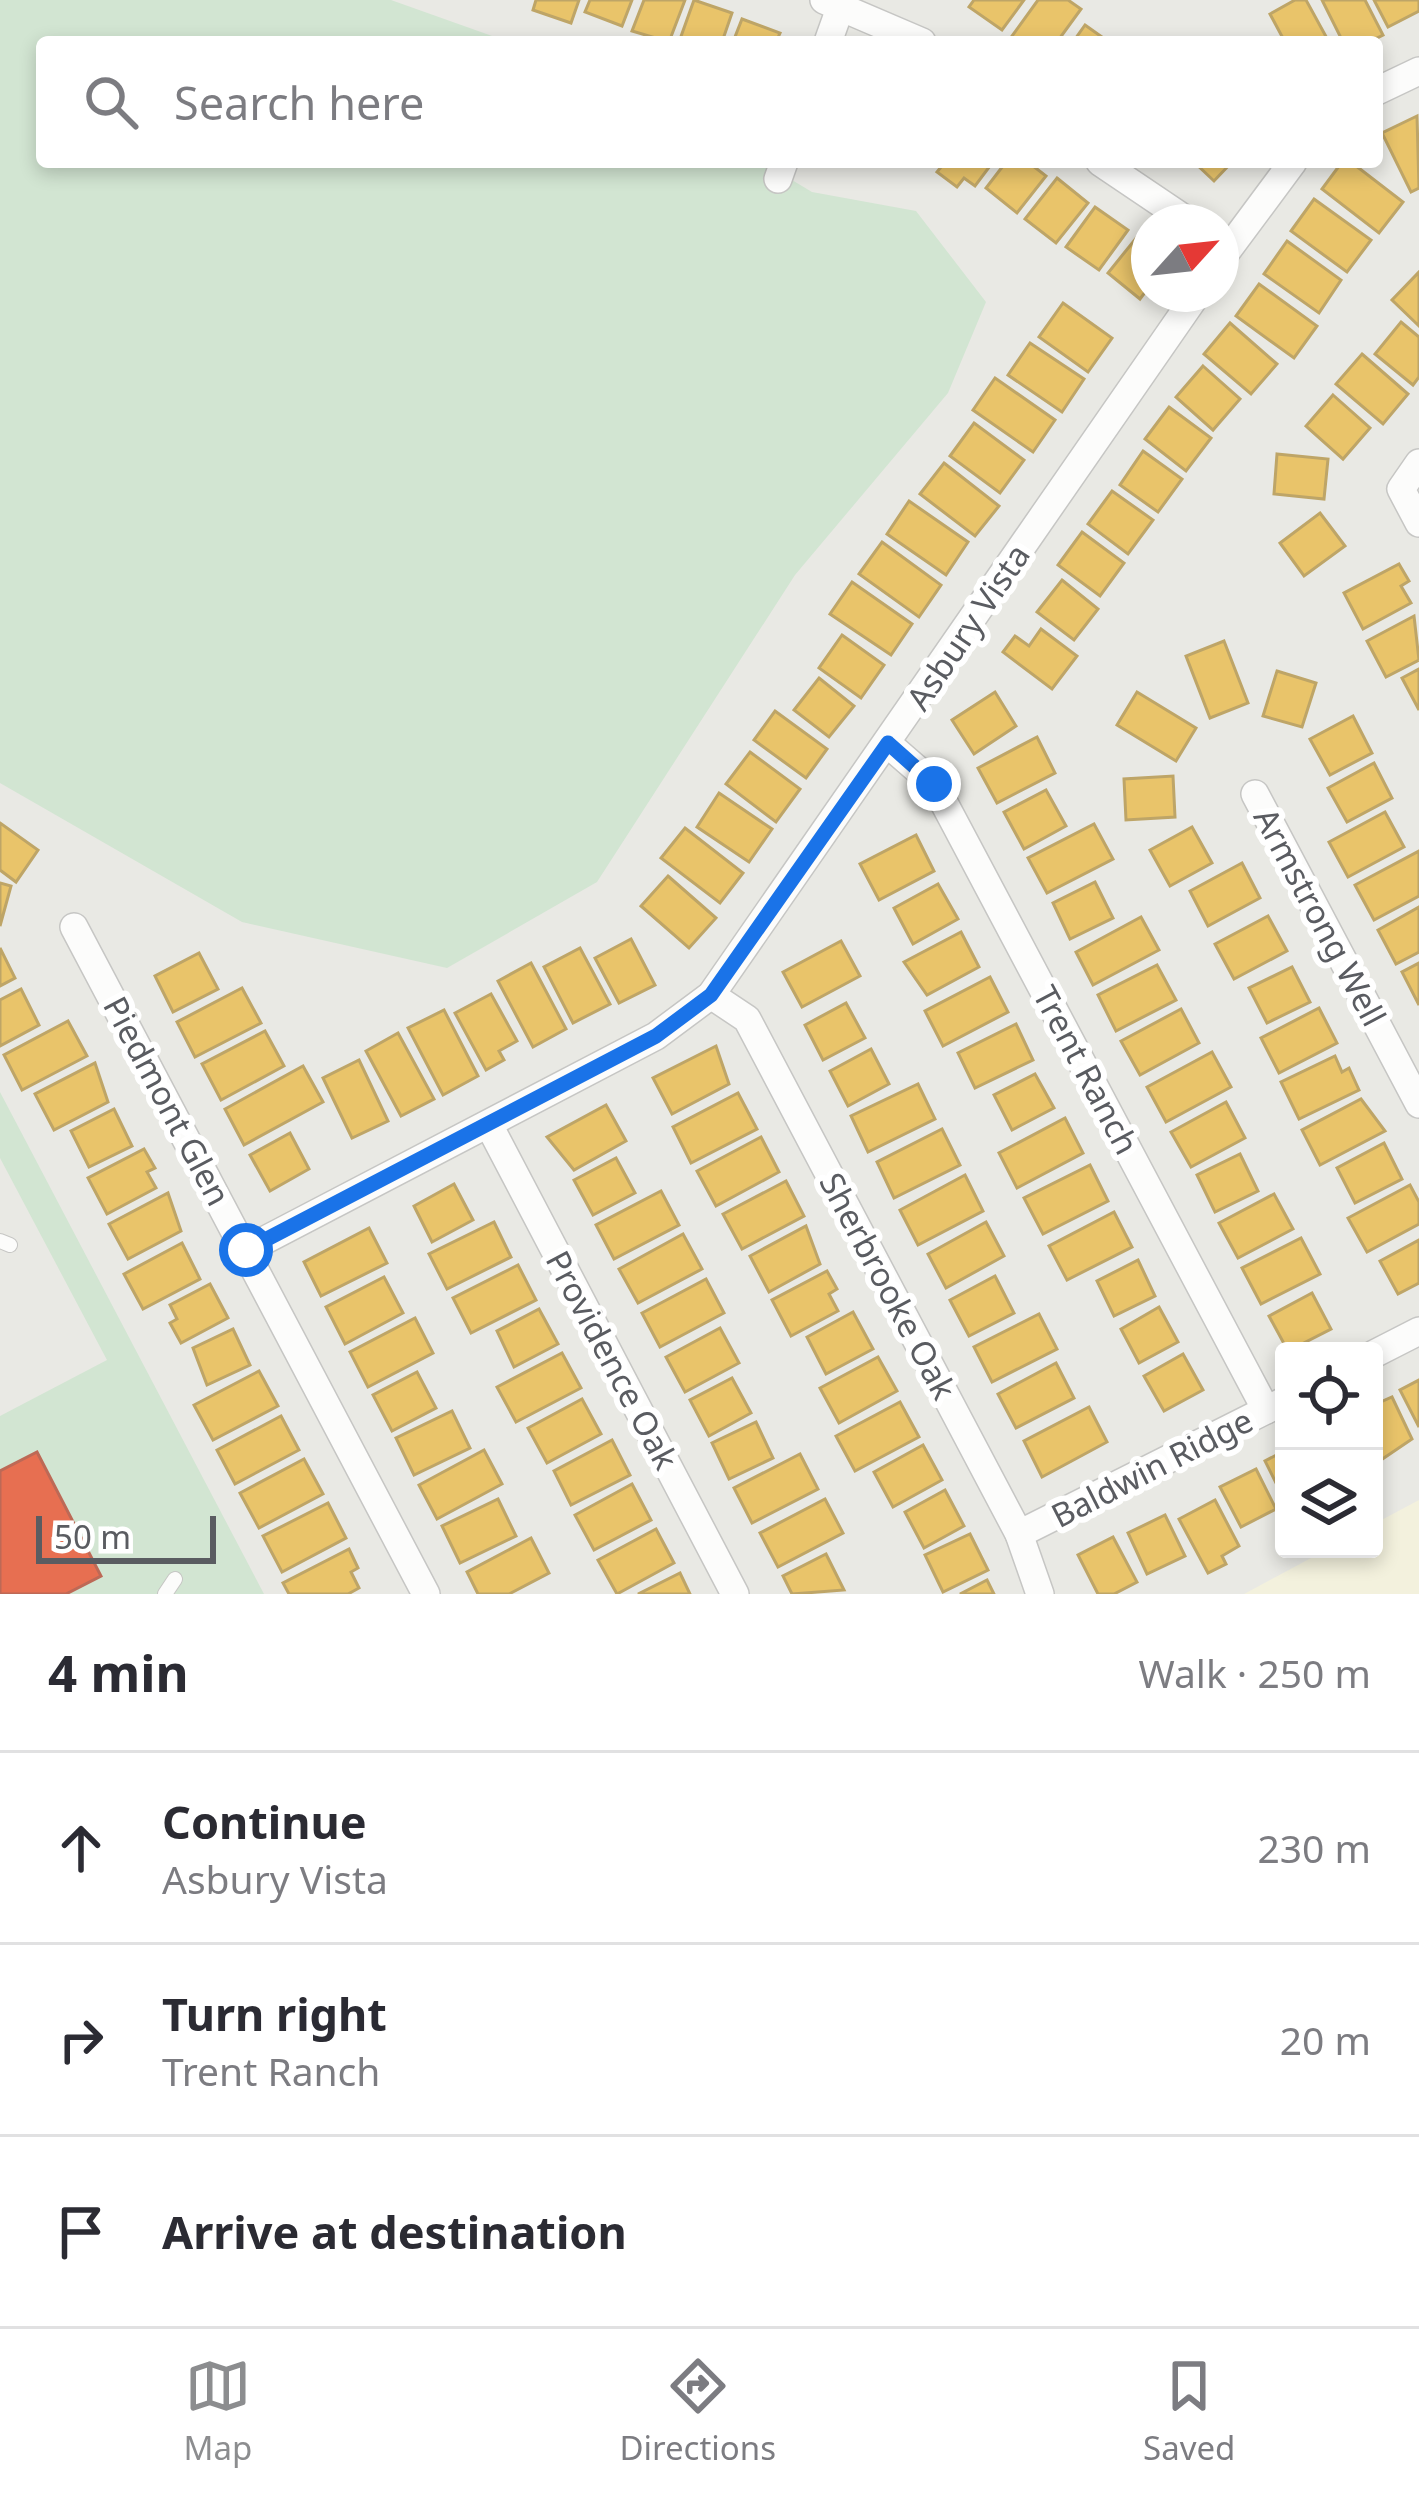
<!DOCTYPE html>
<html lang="en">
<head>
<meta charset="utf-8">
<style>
  :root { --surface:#fff; --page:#f2f2f3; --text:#2b2b33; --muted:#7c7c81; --line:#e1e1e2; --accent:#8c8d8f }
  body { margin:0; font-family:"Noto Sans",sans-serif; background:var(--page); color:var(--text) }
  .controls { position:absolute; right:36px; bottom:36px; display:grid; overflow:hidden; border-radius:12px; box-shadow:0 6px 18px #0003 }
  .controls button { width:108px; height:108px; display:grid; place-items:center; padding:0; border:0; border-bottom:3px solid var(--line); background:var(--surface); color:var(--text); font:60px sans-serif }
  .compass { position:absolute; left:1131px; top:204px; width:108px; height:108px; border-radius:50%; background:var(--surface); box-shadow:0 6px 18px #0003; rotate:63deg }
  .scale { position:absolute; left:36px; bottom:30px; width:180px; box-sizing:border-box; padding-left:12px; border:6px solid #5a5c61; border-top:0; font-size:33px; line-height:42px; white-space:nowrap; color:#5a5c61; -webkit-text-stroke:9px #fff; paint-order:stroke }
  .stop { position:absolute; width:36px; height:36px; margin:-27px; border:9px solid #1a73e8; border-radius:50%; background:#fff }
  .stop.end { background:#1a73e8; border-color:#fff; box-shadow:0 3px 12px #0008 }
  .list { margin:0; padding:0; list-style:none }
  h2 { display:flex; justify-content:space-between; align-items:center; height:156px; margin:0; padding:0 48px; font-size:51px }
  h2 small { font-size:39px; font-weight:400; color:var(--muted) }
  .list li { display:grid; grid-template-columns:78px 1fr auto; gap:36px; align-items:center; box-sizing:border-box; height:192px; padding:0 48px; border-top:3px solid var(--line) }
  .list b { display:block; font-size:45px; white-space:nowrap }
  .list p { margin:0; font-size:39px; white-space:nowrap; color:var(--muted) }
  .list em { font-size:39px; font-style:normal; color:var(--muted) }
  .icon { flex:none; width:66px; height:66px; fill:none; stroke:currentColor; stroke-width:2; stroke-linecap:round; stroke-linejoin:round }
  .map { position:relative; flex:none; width:1419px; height:1594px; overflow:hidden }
  .search { position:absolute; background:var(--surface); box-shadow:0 6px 18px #0003; left:36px; right:36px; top:36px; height:132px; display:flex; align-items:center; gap:30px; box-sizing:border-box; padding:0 42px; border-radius:12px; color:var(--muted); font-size:45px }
  .sheet { height:732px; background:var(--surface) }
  nav { display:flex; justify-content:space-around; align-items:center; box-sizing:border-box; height:168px; border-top:3px solid var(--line); background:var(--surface); font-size:33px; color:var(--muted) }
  nav a { display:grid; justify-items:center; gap:6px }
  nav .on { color:var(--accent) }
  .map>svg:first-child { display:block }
  .commercial { fill:#f3f1dd }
  .green { fill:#d2e5d2 }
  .homes { fill:#e9c46a; stroke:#bea567; stroke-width:3 }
  .shops { fill:#e76f51; stroke:#bd6956; stroke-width:3 }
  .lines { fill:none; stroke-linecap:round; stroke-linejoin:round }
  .service-casing { stroke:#c6c6c4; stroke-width:16 }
  .minor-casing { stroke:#c6c6c4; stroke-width:30 }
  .service { stroke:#fcfcfb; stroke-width:14 }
  .minor { stroke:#fcfcfb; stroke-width:27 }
  .route { stroke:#1a73e8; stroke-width:15 }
  .labels { text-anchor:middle; stroke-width:12; stroke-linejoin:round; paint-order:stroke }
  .street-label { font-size:33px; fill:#5a5c61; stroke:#fff }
</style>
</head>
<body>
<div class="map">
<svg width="1419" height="1594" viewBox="0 0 1419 1594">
  <rect width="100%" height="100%" fill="#e9e9e4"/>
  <polygon class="commercial" points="1419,1500 1419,1594 1244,1594 1328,1549 1374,1549 1374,1524"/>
  <g class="green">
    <polygon points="0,0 391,0 509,42 42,42 42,162 762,162 812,192 916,211 986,302 948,393 795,575 597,882 447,968 242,922 0,783"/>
    <polygon points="0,1092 264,1594 0,1594 0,1416 107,1360 0,1158"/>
  </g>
  <g class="homes">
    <polygon points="536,0 579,0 571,23 533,10"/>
    <polygon points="590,0 632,0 622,26 585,12"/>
    <polygon points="644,0 685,0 669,42 632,31"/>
    <polygon points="694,0 732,13 722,42 679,42"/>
    <polygon points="974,0 1024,0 1002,30 969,7"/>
    <polygon points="1038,0 1068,0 1081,9 1057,42 1019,42 1012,36"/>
    <polygon points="1295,0 1306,0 1329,42 1285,42 1270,14"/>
    <polygon points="1322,0 1365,0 1383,35 1369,42 1343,42"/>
    <polygon points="1374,0 1419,0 1419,11 1388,27"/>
    <polygon points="742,19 780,33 776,42 733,42"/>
    <polygon points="1085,25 1109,42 1073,42"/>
    <polygon points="1417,116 1419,188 1411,192 1382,133"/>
    <polygon points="945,162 993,162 975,186 964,178 957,187 937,172"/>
    <polygon points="1006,162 1028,162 1046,176 1017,213 986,188"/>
    <polygon points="1194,162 1232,162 1214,181"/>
    <polygon points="1342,162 1351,162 1403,202 1379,233 1322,189"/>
    <polygon points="1057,178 1088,203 1056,243 1025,219"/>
    <polygon points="1314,199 1371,240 1347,272 1291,231"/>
    <polygon points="1095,207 1128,230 1099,270 1066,247"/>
    <polygon points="1137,237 1149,246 1149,287 1140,299 1108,273"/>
    <polygon points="1287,241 1341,280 1319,313 1264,274"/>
    <polygon points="1419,272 1419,326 1392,300"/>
    <polygon points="1259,284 1317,326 1294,358 1236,316"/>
    <polygon points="1063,303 1112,338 1088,372 1039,337"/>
    <polygon points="1401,322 1419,337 1419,377 1413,385 1375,354"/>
    <polygon points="1230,323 1277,364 1251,394 1204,354"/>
    <polygon points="1030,343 1084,379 1062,412 1008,375"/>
    <polygon points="1362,354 1408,394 1383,424 1336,384"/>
    <polygon points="1203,366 1240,399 1213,430 1176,397"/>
    <polygon points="995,378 1055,420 1033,452 973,410"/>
    <polygon points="1333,395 1370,428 1343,459 1306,426"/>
    <polygon points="1169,407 1211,438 1186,471 1145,439"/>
    <polygon points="974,423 1024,460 1000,493 950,456"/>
    <polygon points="1143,451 1182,479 1158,512 1120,485"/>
    <polygon points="1277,454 1328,459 1324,499 1274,494"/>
    <polygon points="944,463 999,506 975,536 920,494"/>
    <polygon points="1112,491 1153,520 1128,554 1088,524"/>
    <polygon points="909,501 968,542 946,575 887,534"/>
    <polygon points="1320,513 1345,546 1304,576 1280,543"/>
    <polygon points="1082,532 1124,563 1100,596 1058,565"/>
    <polygon points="882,542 941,585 919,617 859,574"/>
    <polygon points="1399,564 1409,581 1401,586 1411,603 1363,629 1344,593"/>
    <polygon points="1062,580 1098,609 1074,640 1037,612"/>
    <polygon points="852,582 912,624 891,655 830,614"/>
    <polygon points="1414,616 1419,660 1386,677 1367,641"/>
    <polygon points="1041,629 1077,656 1052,689 1003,652 1015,636 1029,646"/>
    <polygon points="842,635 884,665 861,698 819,668"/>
    <polygon points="1224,641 1248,703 1210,718 1186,656"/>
    <polygon points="1419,669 1419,710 1402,678"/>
    <polygon points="1277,671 1316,683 1302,727 1263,716"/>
    <polygon points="819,678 854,706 829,737 794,710"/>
    <polygon points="995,692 1016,726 974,754 952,720"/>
    <polygon points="1137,692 1196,728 1176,761 1117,725"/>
    <polygon points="775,711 827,749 806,778 754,740"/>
    <polygon points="1353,716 1372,753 1330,775 1310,739"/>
    <polygon points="1037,737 1055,773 997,803 978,768"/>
    <polygon points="750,752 800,789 776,822 726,784"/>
    <polygon points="1374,763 1392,798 1347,822 1328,788"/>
    <polygon points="1173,776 1175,817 1126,820 1124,779"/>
    <polygon points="1046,790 1066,826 1024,849 1004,812"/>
    <polygon points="719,793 772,829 749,862 697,827"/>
    <polygon points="1385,812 1404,847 1348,877 1329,842"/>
    <polygon points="0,823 38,850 16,882 0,870"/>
    <polygon points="1094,824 1113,859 1047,893 1028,858"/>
    <polygon points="1192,827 1212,863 1170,886 1150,850"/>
    <polygon points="685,828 743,873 720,903 661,858"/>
    <polygon points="916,835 934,871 879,900 860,864"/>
    <polygon points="1419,851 1419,896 1374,920 1355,885"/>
    <polygon points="1242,863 1260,898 1208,926 1190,891"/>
    <polygon points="668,876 716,918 689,948 641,906"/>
    <polygon points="1095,882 1113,918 1070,939 1053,903"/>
    <polygon points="0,883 11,886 0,926"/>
    <polygon points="938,884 958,919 913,944 894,908"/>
    <polygon points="1419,907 1419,952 1396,964 1378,930"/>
    <polygon points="1268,916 1287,951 1234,979 1215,944"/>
    <polygon points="1141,917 1159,950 1093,985 1076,952"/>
    <polygon points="961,932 979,967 927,995 904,962"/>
    <polygon points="631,939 655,985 619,1003 595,958"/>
    <polygon points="841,941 860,976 802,1007 783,972"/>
    <polygon points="0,948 15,978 0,986"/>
    <polygon points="580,948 610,1004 573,1023 544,967"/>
    <polygon points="199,953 218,989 173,1012 155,976"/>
    <polygon points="531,963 566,1029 533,1047 498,981"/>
    <polygon points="1419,963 1419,1005 1402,972"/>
    <polygon points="1157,965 1176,1000 1116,1031 1098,995"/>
    <polygon points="1292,967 1310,1002 1267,1023 1249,988"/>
    <polygon points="990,977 1008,1012 943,1046 925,1011"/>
    <polygon points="242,988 261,1023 195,1057 177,1022"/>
    <polygon points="21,989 39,1025 0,1046 0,1000"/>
    <polygon points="491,994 517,1041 499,1051 504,1060 486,1070 455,1013"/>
    <polygon points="846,1003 865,1038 823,1060 805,1025"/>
    <polygon points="1319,1008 1337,1043 1279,1073 1261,1038"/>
    <polygon points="1181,1009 1199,1043 1140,1075 1121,1041"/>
    <polygon points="444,1010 478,1076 443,1095 408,1028"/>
    <polygon points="68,1021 87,1056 22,1090 4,1055"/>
    <polygon points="1016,1024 1033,1060 975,1088 958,1053"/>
    <polygon points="265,1031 284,1066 221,1100 202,1064"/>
    <polygon points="398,1033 434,1099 401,1116 366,1051"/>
    <polygon points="716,1046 729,1084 672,1114 653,1078"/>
    <polygon points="871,1049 889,1084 848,1106 830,1071"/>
    <polygon points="1212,1052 1231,1087 1166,1122 1147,1087"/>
    <polygon points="1335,1056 1342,1072 1349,1068 1359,1090 1299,1119 1281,1082"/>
    <polygon points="359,1060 388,1121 352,1138 323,1078"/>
    <polygon points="95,1063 108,1102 54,1130 35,1094"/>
    <polygon points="303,1066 323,1102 244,1145 225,1109"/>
    <polygon points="1035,1074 1054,1108 1012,1130 994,1095"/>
    <polygon points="918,1084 935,1119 868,1152 851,1116"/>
    <polygon points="738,1093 757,1129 691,1163 673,1127"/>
    <polygon points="1361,1099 1385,1131 1320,1165 1302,1130"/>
    <polygon points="1226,1102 1245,1138 1191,1167 1171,1132"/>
    <polygon points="606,1105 626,1141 574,1170 547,1137"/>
    <polygon points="114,1109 132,1146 89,1167 71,1131"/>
    <polygon points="1065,1118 1083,1153 1017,1188 999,1153"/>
    <polygon points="942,1129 960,1165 894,1198 877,1162"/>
    <polygon points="290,1133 309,1169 270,1191 250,1155"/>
    <polygon points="761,1137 779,1172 716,1206 697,1171"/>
    <polygon points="1384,1143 1402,1179 1355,1203 1337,1168"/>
    <polygon points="144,1149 155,1168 147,1172 156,1188 107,1214 88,1178"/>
    <polygon points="1240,1154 1258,1191 1215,1212 1197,1175"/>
    <polygon points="616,1158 635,1193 593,1215 574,1180"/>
    <polygon points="1090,1165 1108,1201 1043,1234 1024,1198"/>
    <polygon points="965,1175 983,1211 918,1245 900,1210"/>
    <polygon points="786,1181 804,1216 742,1249 723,1214"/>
    <polygon points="454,1184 473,1220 432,1242 414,1206"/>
    <polygon points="1410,1185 1419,1202 1419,1224 1367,1252 1348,1218"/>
    <polygon points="661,1191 679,1225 614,1259 596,1225"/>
    <polygon points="168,1193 181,1231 128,1259 109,1224"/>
    <polygon points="1274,1194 1293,1229 1238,1258 1219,1223"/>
    <polygon points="1114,1212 1132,1247 1067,1280 1049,1246"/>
    <polygon points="494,1222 511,1257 447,1289 429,1254"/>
    <polygon points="986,1222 1004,1256 946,1288 928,1254"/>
    <polygon points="806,1226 820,1264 769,1292 750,1256"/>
    <polygon points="369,1228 387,1263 321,1296 304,1262"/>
    <polygon points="683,1234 702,1269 638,1303 619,1269"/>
    <polygon points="1301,1238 1320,1274 1261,1304 1242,1268"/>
    <polygon points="1419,1240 1419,1283 1398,1294 1380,1261"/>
    <polygon points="182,1243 200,1279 143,1309 124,1274"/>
    <polygon points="1138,1260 1155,1296 1114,1316 1097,1281"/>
    <polygon points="518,1265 536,1300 471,1333 453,1298"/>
    <polygon points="827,1271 837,1289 829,1294 838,1311 791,1336 772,1300"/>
    <polygon points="995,1276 1014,1313 969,1336 950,1300"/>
    <polygon points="384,1277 403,1313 345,1344 326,1307"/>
    <polygon points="706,1279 724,1313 660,1347 642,1313"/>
    <polygon points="210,1284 228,1318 181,1343 170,1323 177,1319 170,1305"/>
    <polygon points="1312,1293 1331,1329 1288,1351 1269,1316"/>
    <polygon points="1159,1307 1178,1342 1139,1363 1121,1329"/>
    <polygon points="539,1309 558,1344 514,1367 497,1331"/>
    <polygon points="853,1312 873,1349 826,1374 807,1337"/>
    <polygon points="1039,1314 1057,1349 992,1382 974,1347"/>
    <polygon points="415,1318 433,1353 368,1387 350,1352"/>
    <polygon points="720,1328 739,1363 685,1392 666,1357"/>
    <polygon points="233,1329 250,1365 207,1385 193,1348"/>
    <polygon points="562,1353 581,1388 516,1422 497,1387"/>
    <polygon points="1183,1354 1203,1390 1164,1411 1144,1376"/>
    <polygon points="878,1357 897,1391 839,1423 820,1388"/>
    <polygon points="1056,1363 1074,1398 1016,1428 998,1394"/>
    <polygon points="259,1371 278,1406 213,1440 194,1405"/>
    <polygon points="417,1372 436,1408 392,1431 373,1395"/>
    <polygon points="732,1378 751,1413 709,1436 690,1400"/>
    <polygon points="1419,1380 1419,1427 1400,1390"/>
    <polygon points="1392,1397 1412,1439 1378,1462 1374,1405"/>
    <polygon points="582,1399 601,1434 547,1463 528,1428"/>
    <polygon points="900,1402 919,1437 855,1471 836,1436"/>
    <polygon points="1089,1407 1107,1442 1042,1477 1024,1441"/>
    <polygon points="452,1411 470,1448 414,1475 396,1438"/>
    <polygon points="281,1416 299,1450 235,1484 217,1450"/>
    <polygon points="756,1422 773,1458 729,1479 712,1443"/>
    <polygon points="612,1440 630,1475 571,1505 554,1471"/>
    <polygon points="923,1445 942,1480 893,1507 874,1472"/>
    <polygon points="484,1450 502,1484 437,1519 419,1485"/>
    <polygon points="1284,1451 1284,1499 1265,1461"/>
    <polygon points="800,1454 818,1489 752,1523 734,1488"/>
    <polygon points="304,1459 323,1494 259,1528 240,1493"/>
    <polygon points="1256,1469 1276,1509 1241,1527 1220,1487"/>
    <polygon points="632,1484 651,1520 594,1550 575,1515"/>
    <polygon points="945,1490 964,1526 924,1548 905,1512"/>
    <polygon points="498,1499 516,1536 460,1563 442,1526"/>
    <polygon points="825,1499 843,1533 778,1567 760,1533"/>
    <polygon points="1215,1500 1239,1546 1222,1556 1226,1564 1208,1573 1179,1519"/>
    <polygon points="328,1503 346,1538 282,1572 263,1536"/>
    <polygon points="1165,1515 1185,1556 1147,1574 1128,1533"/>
    <polygon points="656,1529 674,1563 617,1594 598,1560"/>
    <polygon points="970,1534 988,1570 943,1592 925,1555"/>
    <polygon points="1113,1537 1137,1582 1114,1594 1098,1594 1078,1555"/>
    <polygon points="531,1538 549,1573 509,1594 478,1594 467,1572"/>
    <polygon points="349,1549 358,1568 351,1572 359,1588 348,1594 289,1594 283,1583"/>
    <polygon points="826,1554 844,1590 792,1594 783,1576"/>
    <polygon points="680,1573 690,1594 638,1594"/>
    <polygon points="987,1580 994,1594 960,1594"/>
  </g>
  <polygon class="shops" points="37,1452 101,1576 66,1594 0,1594 0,1471"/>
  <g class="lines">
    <defs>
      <g id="service">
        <polyline points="0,1241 10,1245"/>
        <polyline points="165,1594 175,1579"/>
      </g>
      <g id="minor">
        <polyline points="824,0 922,42"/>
        <polyline points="828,42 843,0"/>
        <polyline points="1377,91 1419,71"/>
        <polyline points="1100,162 1189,222"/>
        <polyline points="778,179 784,162"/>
        <polyline points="1221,259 1293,162"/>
        <polyline points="1419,463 1401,489 1419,523"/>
        <polyline points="888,744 934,784 1266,1410"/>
        <polyline points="1255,794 1419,1104"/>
        <polyline points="74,927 426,1594"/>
        <polyline points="711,995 747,1019 1019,1534 1040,1594"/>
        <polyline points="489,1125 735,1594"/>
        <polyline points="246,1250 656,1036 711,995 1197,294"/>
        <polyline points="1374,1354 1419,1331"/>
        <polyline points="1019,1534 1284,1401"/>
      </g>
    </defs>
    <use href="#service" class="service-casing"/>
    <use href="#minor" class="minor-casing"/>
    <use href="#service" class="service"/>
    <use href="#minor" class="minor"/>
  </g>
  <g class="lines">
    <polyline class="route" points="246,1250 656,1036 711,995 888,743 934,784"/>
  </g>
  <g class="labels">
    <g class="street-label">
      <text transform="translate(968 627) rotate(-56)" y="12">Asbury Vista</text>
      <text transform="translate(1320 917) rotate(62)" y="12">Armstrong Well</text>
      <text transform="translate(1086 1070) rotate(62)" y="12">Trent Ranch</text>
      <text transform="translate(167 1101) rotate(62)" y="12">Piedmont Glen</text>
      <text transform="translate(888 1286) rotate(62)" y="12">Sherbrooke Oak</text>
      <text transform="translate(612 1360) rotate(62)" y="12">Providence Oak</text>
      <text transform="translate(1152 1468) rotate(-27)" y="12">Baldwin Ridge</text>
    </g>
  </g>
</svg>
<div class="controls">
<button><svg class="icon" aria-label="locate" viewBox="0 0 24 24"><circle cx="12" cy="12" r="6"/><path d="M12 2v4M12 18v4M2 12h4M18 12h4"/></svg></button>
<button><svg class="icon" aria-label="layers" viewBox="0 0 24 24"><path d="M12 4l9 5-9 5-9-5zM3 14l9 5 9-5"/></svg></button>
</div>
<svg class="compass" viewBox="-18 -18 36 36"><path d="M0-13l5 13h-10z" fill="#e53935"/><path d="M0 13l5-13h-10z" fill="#7c7c81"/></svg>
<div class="scale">50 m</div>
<div class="stop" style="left:246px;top:1250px"></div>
<div class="stop end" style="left:934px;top:784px"></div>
<div class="search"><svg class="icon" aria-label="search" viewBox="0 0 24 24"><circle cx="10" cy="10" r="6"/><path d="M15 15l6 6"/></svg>Search here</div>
</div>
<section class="sheet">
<h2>4 min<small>Walk · 250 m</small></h2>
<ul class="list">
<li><svg class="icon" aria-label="ahead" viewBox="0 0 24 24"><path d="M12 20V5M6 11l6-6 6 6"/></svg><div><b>Continue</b><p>Asbury Vista</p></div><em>230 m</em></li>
<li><svg class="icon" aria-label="right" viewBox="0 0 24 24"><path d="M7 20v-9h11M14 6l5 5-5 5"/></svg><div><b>Turn right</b><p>Trent Ranch</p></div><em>20 m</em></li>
<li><svg class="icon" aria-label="arrive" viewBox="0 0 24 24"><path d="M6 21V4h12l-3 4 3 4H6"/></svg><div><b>Arrive at destination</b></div></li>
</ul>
</section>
<nav>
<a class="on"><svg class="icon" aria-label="map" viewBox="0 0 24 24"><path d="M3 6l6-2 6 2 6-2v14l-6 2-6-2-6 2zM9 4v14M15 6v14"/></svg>Map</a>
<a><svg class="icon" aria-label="directions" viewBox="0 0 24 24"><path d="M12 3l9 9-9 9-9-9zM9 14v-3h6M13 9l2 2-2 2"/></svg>Directions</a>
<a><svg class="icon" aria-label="saved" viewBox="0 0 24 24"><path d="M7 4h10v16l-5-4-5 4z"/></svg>Saved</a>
</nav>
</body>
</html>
